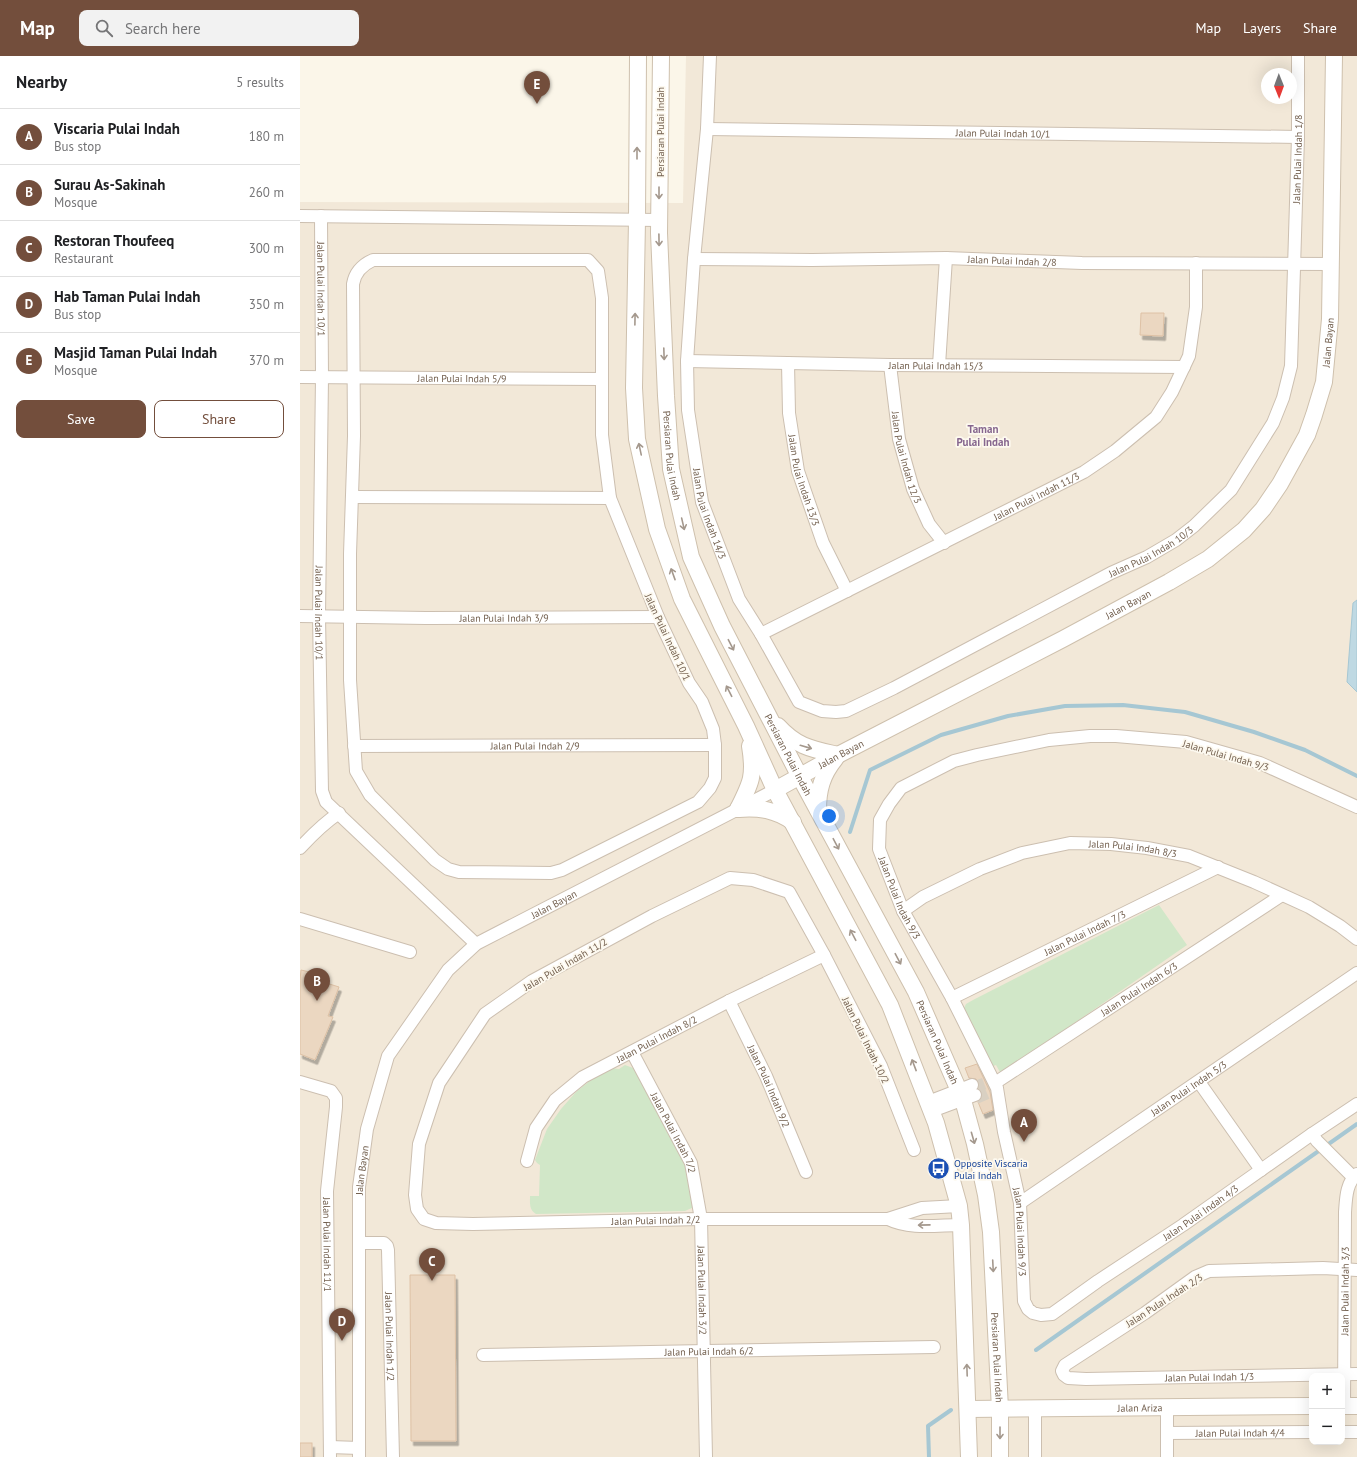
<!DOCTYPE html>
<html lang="en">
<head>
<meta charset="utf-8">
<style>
  :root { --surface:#fff; --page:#f2f2f2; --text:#202124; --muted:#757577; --line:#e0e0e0; --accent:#734e3c }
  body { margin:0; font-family:"PT Sans",sans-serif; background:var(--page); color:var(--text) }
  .controls { position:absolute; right:12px; bottom:12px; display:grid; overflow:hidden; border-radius:8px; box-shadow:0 4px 16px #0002 }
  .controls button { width:36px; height:36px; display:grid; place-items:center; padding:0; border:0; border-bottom:1px solid var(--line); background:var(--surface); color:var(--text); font:20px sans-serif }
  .compass { position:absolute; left:961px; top:12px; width:36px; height:36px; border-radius:50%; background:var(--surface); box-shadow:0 4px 16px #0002; rotate:179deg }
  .you { position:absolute; left:529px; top:760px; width:14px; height:14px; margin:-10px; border:3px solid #fff; border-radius:50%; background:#1a73e8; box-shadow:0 0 0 6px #1a73e833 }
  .badge { display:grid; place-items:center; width:26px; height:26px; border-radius:50%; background:var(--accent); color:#fff; font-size:13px; font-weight:700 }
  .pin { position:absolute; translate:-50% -33px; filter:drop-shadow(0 1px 2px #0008) }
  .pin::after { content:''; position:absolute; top:21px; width:14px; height:12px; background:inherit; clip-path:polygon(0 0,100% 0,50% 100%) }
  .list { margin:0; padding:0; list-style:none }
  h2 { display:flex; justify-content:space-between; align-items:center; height:52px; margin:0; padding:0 16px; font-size:17px }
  h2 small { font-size:13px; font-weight:400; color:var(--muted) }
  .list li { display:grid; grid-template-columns:26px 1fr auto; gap:12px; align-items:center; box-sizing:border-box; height:56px; padding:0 16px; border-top:1px solid var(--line) }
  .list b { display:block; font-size:15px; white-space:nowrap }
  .list p { margin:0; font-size:13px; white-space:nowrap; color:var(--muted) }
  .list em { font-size:13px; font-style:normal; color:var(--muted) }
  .actions { display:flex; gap:8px; padding:12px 16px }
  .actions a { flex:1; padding:9px 0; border:1px solid var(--accent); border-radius:8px; text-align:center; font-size:14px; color:var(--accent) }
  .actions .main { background:var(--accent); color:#fff }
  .icon { flex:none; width:22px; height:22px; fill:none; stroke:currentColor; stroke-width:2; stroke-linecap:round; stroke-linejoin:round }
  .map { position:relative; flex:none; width:1057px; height:1401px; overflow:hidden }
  header { display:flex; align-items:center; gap:24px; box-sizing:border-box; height:56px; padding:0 20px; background:var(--accent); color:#fff }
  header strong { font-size:19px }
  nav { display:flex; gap:22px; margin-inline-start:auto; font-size:14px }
  .search { width:280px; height:36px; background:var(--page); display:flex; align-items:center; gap:10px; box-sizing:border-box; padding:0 14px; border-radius:8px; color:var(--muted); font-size:15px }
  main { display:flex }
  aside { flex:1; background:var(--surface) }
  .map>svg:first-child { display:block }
  .residential { fill:#f2e8d8; fill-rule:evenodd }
  .green { fill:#d1e7c8 }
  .water { fill:#bfd9e3; stroke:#a6c7d3 }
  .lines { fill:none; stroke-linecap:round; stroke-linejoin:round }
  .stream { stroke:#a6c7d3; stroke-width:4 }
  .building { fill:#ebd7c1; stroke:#dec1a5; filter:url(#shadow) }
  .street-tunnel { stroke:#d9d0c2; stroke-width:12; stroke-dasharray:12 6; stroke-linecap:butt }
  .street-casing { stroke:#ccbfb0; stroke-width:14 }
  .secondary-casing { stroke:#cec0ad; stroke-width:18 }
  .street { stroke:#fff; stroke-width:12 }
  .secondary { stroke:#fff; stroke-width:16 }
  .oneway { stroke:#a4988d }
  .labels { text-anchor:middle; stroke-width:3.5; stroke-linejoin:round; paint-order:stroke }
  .street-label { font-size:10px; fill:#73604f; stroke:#fdf9ef }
  .transit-label { font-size:10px; fill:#164399; stroke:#fdf9ef; text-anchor:start }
  .neighbourhood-label { font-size:11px; font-weight:bold; fill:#86668e; stroke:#fdf9ef }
</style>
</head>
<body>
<header>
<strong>Map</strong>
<div class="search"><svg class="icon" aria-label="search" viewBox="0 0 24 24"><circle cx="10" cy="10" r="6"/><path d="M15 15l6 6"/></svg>Search here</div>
<nav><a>Map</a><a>Layers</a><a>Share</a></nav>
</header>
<main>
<aside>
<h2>Nearby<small>5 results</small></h2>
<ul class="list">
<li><span class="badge">A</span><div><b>Viscaria Pulai Indah</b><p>Bus stop</p></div><em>180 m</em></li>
<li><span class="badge">B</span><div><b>Surau As-Sakinah</b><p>Mosque</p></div><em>260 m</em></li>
<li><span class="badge">C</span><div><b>Restoran Thoufeeq</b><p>Restaurant</p></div><em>300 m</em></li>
<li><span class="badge">D</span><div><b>Hab Taman Pulai Indah</b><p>Bus stop</p></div><em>350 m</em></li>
<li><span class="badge">E</span><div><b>Masjid Taman Pulai Indah</b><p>Mosque</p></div><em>370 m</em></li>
</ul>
<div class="actions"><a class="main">Save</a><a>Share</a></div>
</aside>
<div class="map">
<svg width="1057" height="1401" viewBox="0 0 1057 1401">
  <defs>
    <filter id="shadow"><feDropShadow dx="2.5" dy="4.5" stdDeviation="0" flood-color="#0004"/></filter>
  </defs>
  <rect width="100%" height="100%" fill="#fbf6e9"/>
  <path class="residential" d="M386,0H1057V1401H0V146L383,147ZM967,18H991V42H967ZM1012,1320H1042V1386H1012Z"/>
  <g class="green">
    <polygon points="859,849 887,889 701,1018 696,1009 691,1011 663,954 666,948 673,944"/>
    <path d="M325,1009L333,1012L338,1017L387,1114L394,1151L385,1155L236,1158C229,1154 230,1147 230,1140H239L240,1109L237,1107L235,1104L247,1073L261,1053L276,1036L292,1023L311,1012L319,1013Z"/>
  </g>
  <polygon class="water" points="1057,544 1057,636 1047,626 1053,547"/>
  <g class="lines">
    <g class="stream">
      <polyline points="550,776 570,714 641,679 708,660 765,650 823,649 885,656 954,676 1005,694 1057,720"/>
      <polyline points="736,1294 1057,1068"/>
      <polyline points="629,1401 628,1370 651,1354"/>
    </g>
  </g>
  <g class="building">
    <polygon points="841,257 864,257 863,280 840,279"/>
    <polygon points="1,914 23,919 23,926 39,931 28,960 33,961 15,1004 0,998 0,924"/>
    <polygon points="677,1008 690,1036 693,1054 683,1058 678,1046 682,1040 682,1036 678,1033 679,1027 676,1023 669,1022 665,1012"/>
    <polygon points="110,1219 155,1219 156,1385 111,1385"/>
    <rect x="0" y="1387" width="12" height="14"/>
  </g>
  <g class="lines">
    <g class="street-tunnel">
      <polyline points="673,1032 686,1027"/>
      <polyline points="676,1042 690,1036"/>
    </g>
    <defs>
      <g id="street">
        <path id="s1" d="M410,0L407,73L394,203L387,305L388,354L402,446L439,543L461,578L499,646L522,655L536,656L546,655L594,632L811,517L847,501L876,484L894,470L931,434L973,367L983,342L991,310L998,81V0"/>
        <path id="s2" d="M407,73L998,81"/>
        <polyline points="0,160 359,164"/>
        <path id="s3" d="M21,160L22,321L19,560L22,735L26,746L176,888"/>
        <path id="s4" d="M394,203L512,204L646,202L782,207L1030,208"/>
        <path d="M73,204H288L298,215L302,242V379L310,442L358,561L389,627L402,646L413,673L415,689V722L410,732L398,746L262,814L251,817L159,816L148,813L135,804L70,739L56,715L50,624V498L54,380L53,228C55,216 62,209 73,204Z"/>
        <path id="s5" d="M387,305L590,309L884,311"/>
        <path id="s6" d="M488,307L489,357L498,415L523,487L547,535"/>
        <path id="s7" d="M590,309L599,383L613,433L629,468L644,487"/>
        <polyline points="639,309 646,202"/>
        <path id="s8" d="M0,321L301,323"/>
        <polyline points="52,441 310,442"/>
        <path id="s9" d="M0,560L126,562L358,561"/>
        <path id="s10" d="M461,578L784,416L815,395L856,361L872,336L889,300L896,251V207"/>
        <path id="s11" d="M54,690L415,689"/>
        <path id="s12" d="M1057,751L960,707L886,686L816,680H790L749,684L677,699L654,705L601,732L589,748L580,764L579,793L603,855L652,942L697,1032L704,1076L720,1147L724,1245L728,1253L733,1257L741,1259L752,1258L798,1225L883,1169L1012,1078L1057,1048"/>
        <path d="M0,792C12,779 24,767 39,757"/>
        <path id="s13" d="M603,855L623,841L680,813L722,797L770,787L811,788L847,792L889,800L954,826L1009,851L1040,870L1057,883"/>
        <polyline points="0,863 110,896"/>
        <path id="s14" d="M652,942L918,811"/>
        <path id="s15" d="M429,945L466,1020L506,1116"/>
        <path id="s16" d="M332,996L391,1107L401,1163L406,1401"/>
        <path id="s17" d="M0,1026L31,1035L36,1042V1051L27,1135L30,1401"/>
        <polyline points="899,1026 961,1114"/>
        <path id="s18" d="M695,1027L982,839"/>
        <polyline points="628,1046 672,1029"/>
        <polyline points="632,1055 675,1039"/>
        <polyline points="1012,1078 1017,1085 1053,1121"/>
        <path id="s19" d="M614,1094L581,1010L524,899L489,836L453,824L430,822L352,860L232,925L185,958L139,1027L119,1088L115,1139L117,1153L124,1163L136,1167L173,1168L401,1163H588L622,1152L659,1150"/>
        <path id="s20" d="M227,1105L236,1072L255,1044L283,1021L429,945L524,899"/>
        <path id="s21" d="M720,1147L1057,917"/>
        <path d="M588,1163C610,1174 638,1169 661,1169"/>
        <path id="s22" d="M59,1187H84L87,1190L88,1194L93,1401"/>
        <path id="s23" d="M1057,1214L1023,1212L909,1215L895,1221L845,1257L765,1309L762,1315L764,1319L768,1322L786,1323L1057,1318"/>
        <path id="s24" d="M183,1299L634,1291"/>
        <path id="s25" d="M1044,1350L1045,1156C1046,1143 1046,1127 1057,1118"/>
        <polyline points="735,1353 735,1401"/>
        <polyline points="1042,1376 1057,1376"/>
        <path id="s26" d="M867,1377L1012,1376"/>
        <polyline points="30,1391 59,1392"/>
        <path id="s27" d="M59,1401V1131L67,1073L88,1000L148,914L176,888L475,734"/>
        <polyline points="867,1401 867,1352"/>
      </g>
      <g id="secondary">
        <polyline points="338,0 337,164 334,332 337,383 357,473 382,543 446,670 475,734 590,949 636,1067 659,1150 661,1169 669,1401"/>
        <path id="s28" d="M361,0L359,177L366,340L371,413L391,501L422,570L500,721L616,936L663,1044L675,1088L686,1139L691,1176L700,1353V1401"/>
        <path d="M478,670C497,691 512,693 538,699"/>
        <path id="s29" d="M475,734L538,699L763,583L869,526L908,503L944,474L963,453L980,428L1007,379L1014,359L1024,326L1030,263L1034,0"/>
        <path d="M438,753C451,727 455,720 450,690"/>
        <path d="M438,753C459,751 476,754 493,766"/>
        <path d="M518,754C518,734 522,719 535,703"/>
        <polyline points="1042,1350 1057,1350"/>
        <path id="s30" d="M668,1353L1012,1350"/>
      </g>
    </defs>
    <use href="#street" class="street-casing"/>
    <use href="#secondary" class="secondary-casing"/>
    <use href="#street" class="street"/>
    <use href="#secondary" class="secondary"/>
  </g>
  <defs><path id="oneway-shaft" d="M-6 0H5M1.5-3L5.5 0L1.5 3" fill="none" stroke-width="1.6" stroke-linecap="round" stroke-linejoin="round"/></defs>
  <g class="oneway">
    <use href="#oneway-shaft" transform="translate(337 97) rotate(-90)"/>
    <use href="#oneway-shaft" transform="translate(359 137) rotate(90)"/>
    <use href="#oneway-shaft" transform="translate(359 184) rotate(89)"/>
    <use href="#oneway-shaft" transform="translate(335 263) rotate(-89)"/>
    <use href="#oneway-shaft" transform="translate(364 298) rotate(88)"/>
    <use href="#oneway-shaft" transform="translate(340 393) rotate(-102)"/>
    <use href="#oneway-shaft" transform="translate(383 468) rotate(77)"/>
    <use href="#oneway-shaft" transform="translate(373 518) rotate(-110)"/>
    <use href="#oneway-shaft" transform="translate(431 589) rotate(63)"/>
    <use href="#oneway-shaft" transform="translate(429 635) rotate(-117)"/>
    <use href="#oneway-shaft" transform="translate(506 691) rotate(16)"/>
    <use href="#oneway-shaft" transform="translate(536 788) rotate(62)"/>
    <use href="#oneway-shaft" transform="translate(553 879) rotate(-118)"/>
    <use href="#oneway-shaft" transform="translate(598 903) rotate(62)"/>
    <use href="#oneway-shaft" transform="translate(614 1009) rotate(-111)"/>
    <use href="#oneway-shaft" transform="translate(673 1082) rotate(74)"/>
    <use href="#oneway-shaft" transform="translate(624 1169) rotate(179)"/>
    <use href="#oneway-shaft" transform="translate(693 1210) rotate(87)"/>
    <use href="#oneway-shaft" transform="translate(667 1314) rotate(-92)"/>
    <use href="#oneway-shaft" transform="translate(700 1377) rotate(90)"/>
  </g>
  <defs>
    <symbol id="bus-disc" viewBox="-11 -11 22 22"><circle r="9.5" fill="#1a4fb4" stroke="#fdf9ef"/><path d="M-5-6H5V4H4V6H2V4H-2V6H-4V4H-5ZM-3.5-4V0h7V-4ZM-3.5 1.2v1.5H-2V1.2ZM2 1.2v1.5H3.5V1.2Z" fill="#fff"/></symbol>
  </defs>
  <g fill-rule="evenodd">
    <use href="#bus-disc" x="626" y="1100" width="25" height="25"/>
  </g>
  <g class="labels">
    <g class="street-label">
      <text transform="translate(360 76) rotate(-90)" y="4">Persiaran Pulai Indah</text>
      <text dy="4" stroke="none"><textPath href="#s2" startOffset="296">Jalan Pulai Indah 10/1</textPath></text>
      <text dy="4" stroke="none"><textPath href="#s1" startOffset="1512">Jalan Pulai Indah 1/8</textPath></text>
      <text dy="4" stroke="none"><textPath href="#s4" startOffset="318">Jalan Pulai Indah 2/8</textPath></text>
      <text dy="4" stroke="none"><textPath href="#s3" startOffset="73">Jalan Pulai Indah 10/1</textPath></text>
      <text dy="4" stroke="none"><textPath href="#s29" startOffset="747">Jalan Bayan</textPath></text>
      <text dy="4" stroke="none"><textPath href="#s5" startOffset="249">Jalan Pulai Indah 15/3</textPath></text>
      <text dy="4" stroke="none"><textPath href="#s8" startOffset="162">Jalan Pulai Indah 5/9</textPath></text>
      <text dy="4" stroke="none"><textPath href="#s28" startOffset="400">Persiaran Pulai Indah</textPath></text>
      <text dy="4" stroke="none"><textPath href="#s7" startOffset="94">Jalan Pulai Indah 12/3</textPath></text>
      <text dy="4" stroke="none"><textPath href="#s6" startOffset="119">Jalan Pulai Indah 13/3</textPath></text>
      <text dy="4" stroke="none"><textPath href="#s10" startOffset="308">Jalan Pulai Indah 11/3</textPath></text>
      <text dy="4" stroke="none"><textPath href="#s1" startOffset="461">Jalan Pulai Indah 14/3</textPath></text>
      <text dy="4" stroke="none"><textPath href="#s1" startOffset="1064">Jalan Pulai Indah 10/3</textPath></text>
      <text dy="4" stroke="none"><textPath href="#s29" startOffset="399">Jalan Bayan</textPath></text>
      <text dy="4" stroke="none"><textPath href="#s3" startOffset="397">Jalan Pulai Indah 10/1</textPath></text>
      <text dy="4" stroke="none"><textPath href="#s9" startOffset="204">Jalan Pulai Indah 3/9</textPath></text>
      <text transform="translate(368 581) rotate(65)" y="4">Jalan Pulai Indah 10/1</text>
      <text dy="4" stroke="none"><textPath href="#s11" startOffset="181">Jalan Pulai Indah 2/9</textPath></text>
      <text dy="4" stroke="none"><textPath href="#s28" startOffset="724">Persiaran Pulai Indah</textPath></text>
      <text dy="4" stroke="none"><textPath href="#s29" startOffset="75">Jalan Bayan</textPath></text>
      <text transform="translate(926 699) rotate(16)" y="4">Jalan Pulai Indah 9/3</text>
      <text dy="4" stroke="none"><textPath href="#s13" startOffset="245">Jalan Pulai Indah 8/3</textPath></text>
      <text dy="4" stroke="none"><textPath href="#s12" startOffset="598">Jalan Pulai Indah 9/3</textPath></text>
      <text dy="4" stroke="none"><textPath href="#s27" startOffset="635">Jalan Bayan</textPath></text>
      <text dy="4" stroke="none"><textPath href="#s14" startOffset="148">Jalan Pulai Indah 7/3</textPath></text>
      <text transform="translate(265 908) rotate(-30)" y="4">Jalan Pulai Indah 11/2</text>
      <text dy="4" stroke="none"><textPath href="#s18" startOffset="172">Jalan Pulai Indah 6/3</textPath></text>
      <text dy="4" stroke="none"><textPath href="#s20" startOffset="187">Jalan Pulai Indah 8/2</textPath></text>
      <text transform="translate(566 984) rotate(64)" y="4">Jalan Pulai Indah 10/2</text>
      <text dy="4" stroke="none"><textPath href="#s28" startOffset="1048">Persiaran Pulai Indah</textPath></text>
      <text dy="4" stroke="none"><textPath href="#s15" startOffset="94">Jalan Pulai Indah 9/2</textPath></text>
      <text dy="4" stroke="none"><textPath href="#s21" startOffset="204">Jalan Pulai Indah 5/3</textPath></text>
      <text dy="4" stroke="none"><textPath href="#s16" startOffset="91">Jalan Pulai Indah 7/2</textPath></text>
      <text dy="4" stroke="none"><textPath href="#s27" startOffset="287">Jalan Bayan</textPath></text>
      <text dy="4" stroke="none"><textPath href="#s12" startOffset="1242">Jalan Pulai Indah 4/3</textPath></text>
      <text dy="4" stroke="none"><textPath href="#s19" startOffset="1086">Jalan Pulai Indah 2/2</textPath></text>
      <text dy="4" stroke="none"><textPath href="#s12" startOffset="958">Jalan Pulai Indah 9/3</textPath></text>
      <text dy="4" stroke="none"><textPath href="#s17" startOffset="188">Jalan Pulai Indah 11/1</textPath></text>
      <text dy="4" stroke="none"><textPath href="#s16" startOffset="254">Jalan Pulai Indah 3/2</textPath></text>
      <text dy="4" stroke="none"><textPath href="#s25" startOffset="115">Jalan Pulai Indah 3/3</textPath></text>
      <text transform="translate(864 1244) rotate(-33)" y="4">Jalan Pulai Indah 2/3</text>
      <text dy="4" stroke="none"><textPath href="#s22" startOffset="120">Jalan Pulai Indah 1/2</textPath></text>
      <text dy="4" stroke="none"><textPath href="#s24" startOffset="226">Jalan Pulai Indah 6/2</textPath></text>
      <text dy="4" stroke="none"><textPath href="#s28" startOffset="1372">Persiaran Pulai Indah</textPath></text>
      <text dy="4" stroke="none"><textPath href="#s23" startOffset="478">Jalan Pulai Indah 1/3</textPath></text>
      <text dy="4" stroke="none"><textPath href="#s30" startOffset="172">Jalan Ariza</textPath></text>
      <text dy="4" stroke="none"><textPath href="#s26" startOffset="73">Jalan Pulai Indah 4/4</textPath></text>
    </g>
    <g class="transit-label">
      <text x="654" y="1111">Opposite Viscaria<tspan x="654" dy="12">Pulai Indah</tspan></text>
    </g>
    <g class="neighbourhood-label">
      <text x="683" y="377">Taman<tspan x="683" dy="13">Pulai Indah</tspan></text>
    </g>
  </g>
</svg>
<div class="controls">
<button>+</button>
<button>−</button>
</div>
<svg class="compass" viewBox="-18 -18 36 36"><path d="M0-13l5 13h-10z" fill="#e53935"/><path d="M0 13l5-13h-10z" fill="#757577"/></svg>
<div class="you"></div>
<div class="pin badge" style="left:724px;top:1086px">A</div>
<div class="pin badge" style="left:17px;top:945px">B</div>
<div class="pin badge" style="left:132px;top:1225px">C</div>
<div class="pin badge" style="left:42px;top:1285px">D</div>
<div class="pin badge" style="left:237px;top:48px">E</div>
</div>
</main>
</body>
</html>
